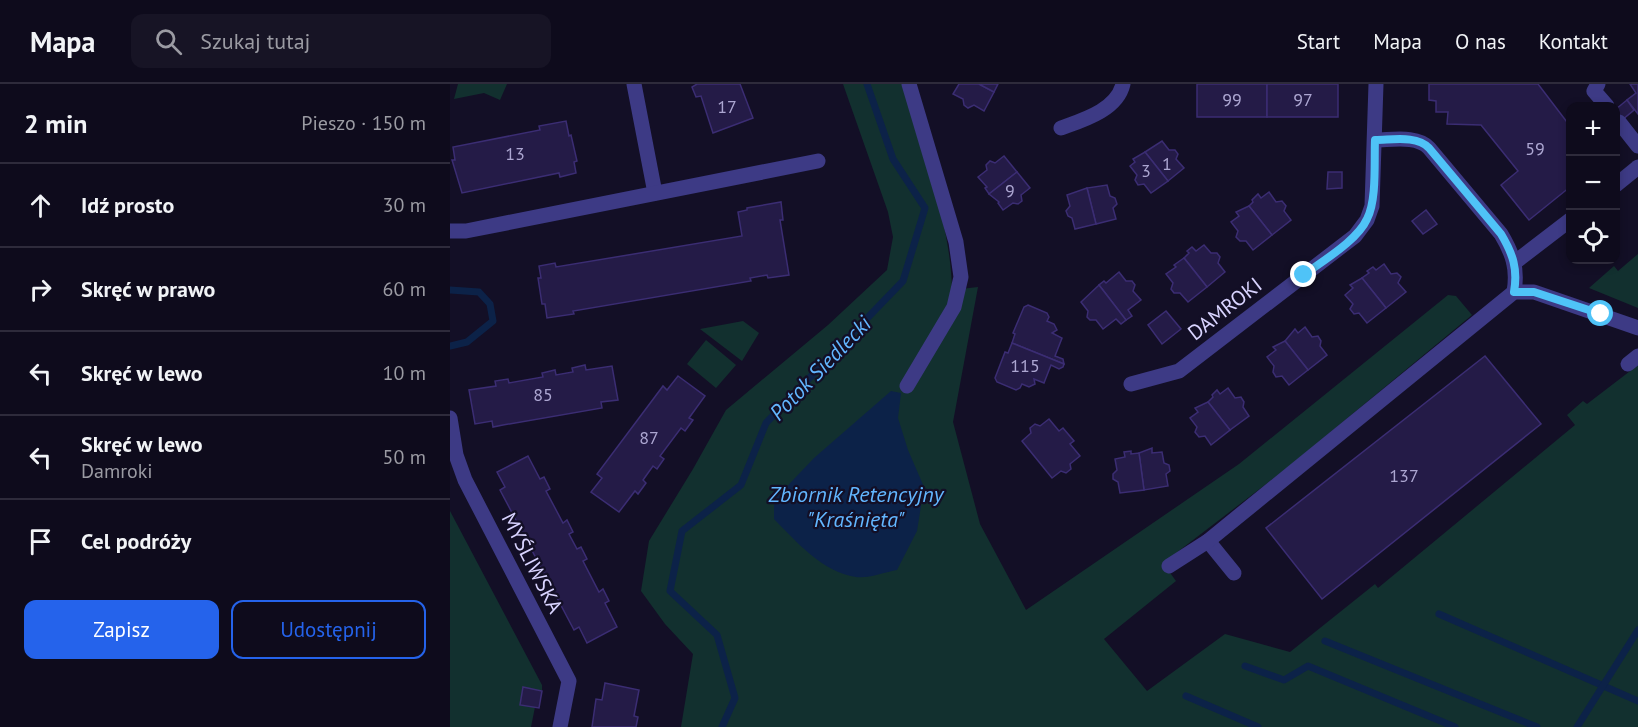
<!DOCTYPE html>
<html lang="pl">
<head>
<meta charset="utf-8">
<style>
  :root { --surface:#0e0b1c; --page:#171425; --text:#f1f3f6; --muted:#9b9ba3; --line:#2e2b3b; --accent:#2563eb }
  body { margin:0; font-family:"PT Sans",sans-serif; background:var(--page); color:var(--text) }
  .controls { position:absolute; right:18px; top:18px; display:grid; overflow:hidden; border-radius:12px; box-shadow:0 3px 9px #0003 }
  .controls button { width:54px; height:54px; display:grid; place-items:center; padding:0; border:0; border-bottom:2px solid var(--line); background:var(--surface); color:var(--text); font:30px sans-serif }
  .stop { position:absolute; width:18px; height:18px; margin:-14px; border:4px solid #4fc3f7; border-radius:50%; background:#fff }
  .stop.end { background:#4fc3f7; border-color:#fff; box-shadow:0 2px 6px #0008 }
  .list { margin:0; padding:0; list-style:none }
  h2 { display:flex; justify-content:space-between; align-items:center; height:78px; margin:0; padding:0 24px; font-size:26px }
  h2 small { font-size:20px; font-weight:400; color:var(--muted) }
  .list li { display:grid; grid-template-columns:39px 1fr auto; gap:18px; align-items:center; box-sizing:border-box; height:84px; padding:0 24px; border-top:2px solid var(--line) }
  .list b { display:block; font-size:22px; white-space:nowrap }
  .list p { margin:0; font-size:20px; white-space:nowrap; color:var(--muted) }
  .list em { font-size:20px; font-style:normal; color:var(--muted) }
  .actions { display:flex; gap:12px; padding:18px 24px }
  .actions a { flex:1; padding:14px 0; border:2px solid var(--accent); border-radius:12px; text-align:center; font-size:21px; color:var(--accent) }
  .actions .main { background:var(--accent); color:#fff }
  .icon { flex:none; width:33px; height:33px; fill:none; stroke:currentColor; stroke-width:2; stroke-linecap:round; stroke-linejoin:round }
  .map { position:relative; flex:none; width:1188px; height:643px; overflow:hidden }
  header { display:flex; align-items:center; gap:36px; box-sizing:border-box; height:84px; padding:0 30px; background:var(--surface); border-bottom:2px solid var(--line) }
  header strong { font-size:28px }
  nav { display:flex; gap:33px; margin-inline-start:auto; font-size:21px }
  .search { width:420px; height:54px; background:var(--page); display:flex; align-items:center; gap:15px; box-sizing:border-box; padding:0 21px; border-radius:12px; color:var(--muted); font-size:22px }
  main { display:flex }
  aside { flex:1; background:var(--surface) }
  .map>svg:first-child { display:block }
  .green { fill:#12302f }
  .water { fill:#0c2248 }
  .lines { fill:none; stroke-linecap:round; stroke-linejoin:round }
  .stream { stroke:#0c2248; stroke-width:7 }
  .building { fill:#241b47; stroke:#3b2d73; stroke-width:1.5 }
  .minor { stroke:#3d3a85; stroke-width:15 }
  .route { stroke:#4fc3f7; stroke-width:8 }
  .labels { text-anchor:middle; stroke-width:4.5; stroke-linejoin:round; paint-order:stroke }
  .number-label { font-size:18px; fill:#aca6d1 }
  .street-label { font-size:21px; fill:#d9d4ff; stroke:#130f26 }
  .water-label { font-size:22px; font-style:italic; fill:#62b6ff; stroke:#130f26 }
</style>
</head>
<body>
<header>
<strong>Mapa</strong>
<div class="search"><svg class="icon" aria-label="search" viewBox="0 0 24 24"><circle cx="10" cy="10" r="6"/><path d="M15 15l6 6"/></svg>Szukaj tutaj</div>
<nav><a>Start</a><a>Mapa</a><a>O nas</a><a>Kontakt</a></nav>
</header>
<main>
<aside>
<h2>2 min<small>Pieszo · 150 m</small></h2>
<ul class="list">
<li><svg class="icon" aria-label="ahead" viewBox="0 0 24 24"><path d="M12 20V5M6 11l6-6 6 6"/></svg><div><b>Idź prosto</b></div><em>30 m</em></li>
<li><svg class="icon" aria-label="right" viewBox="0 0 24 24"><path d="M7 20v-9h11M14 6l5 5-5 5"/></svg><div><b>Skręć w prawo</b></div><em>60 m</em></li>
<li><svg class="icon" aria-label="left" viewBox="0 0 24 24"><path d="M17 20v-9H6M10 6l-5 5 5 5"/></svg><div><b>Skręć w lewo</b></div><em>10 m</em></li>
<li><svg class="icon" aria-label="left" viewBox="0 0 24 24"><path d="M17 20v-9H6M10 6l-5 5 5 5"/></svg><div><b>Skręć w lewo</b><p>Damroki</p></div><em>50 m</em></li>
<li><svg class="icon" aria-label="arrive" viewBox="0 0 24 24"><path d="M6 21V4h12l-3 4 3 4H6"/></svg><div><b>Cel podróży</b></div></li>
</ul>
<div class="actions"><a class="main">Zapisz</a><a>Udostępnij</a></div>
</aside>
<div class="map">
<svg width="1188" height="643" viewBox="0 0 1188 643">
  <rect width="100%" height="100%" fill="#130f26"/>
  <g class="green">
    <polygon points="8,0 57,0 50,16 34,9 4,15"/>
    <path d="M393,0H454C472,64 501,140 502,206L528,203L503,338L530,440L576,526L789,380L998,211L1006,212L1022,231L837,384L713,479L726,497L654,555L697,607L775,550L840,568L925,500L928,504L1125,341L1117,331L1133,317L1137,320L1188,281V643H231L243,570L215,540L191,507L199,457L243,385L276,326L378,241L437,186L443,153L438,128Z"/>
    <polygon points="1188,170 1188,224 1139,204 1164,182 1168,187"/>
    <polygon points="293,237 309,249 292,277 250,245"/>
    <polygon points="256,256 286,281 266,304 237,280"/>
    <polygon points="0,427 92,601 92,607 73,604 70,620 85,623 81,643 0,643"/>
  </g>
  <path class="water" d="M441,307L451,309L448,334L458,366L474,403L467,447L447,486C435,488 418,495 406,493C372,488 347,458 324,435V416L364,374Z"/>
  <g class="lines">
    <g class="stream">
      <polyline points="0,206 29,208 40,220 43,237 17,258 0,262"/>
      <polyline points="989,530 1188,617"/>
      <polyline points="875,557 1087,643"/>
      <polyline points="795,582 834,596 858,582 1005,643"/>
      <polyline points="736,612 808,643"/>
      <polyline points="272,643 285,614 267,551 220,507 232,447 291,401 316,339 453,197 475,124 443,75 417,0"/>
      <polyline points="1127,643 1188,546"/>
    </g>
  </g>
  <g class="building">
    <polygon points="247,0 290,0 303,34 263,49 251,12 246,13 242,3"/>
    <polygon points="509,0 529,0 544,8 534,27 524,21 518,24 514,21 513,15 503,10"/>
    <polygon points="529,0 548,0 544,8"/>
    <rect x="747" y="0" width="70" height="33"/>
    <rect x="817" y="0" width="71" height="33"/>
    <polygon points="979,0 1088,0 1120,42 1120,103 1079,136 1051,101 1068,87 1031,41 997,40 998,28 986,28 986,17 979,16"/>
    <polygon points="1180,0 1188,0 1188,30 1177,16 1186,9"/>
    <polygon points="1177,16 1184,26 1166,41 1166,25"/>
    <polygon points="116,37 119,52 121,51 127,77 124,78 126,89 110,93 109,89 12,109 2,76 5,76 3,63 90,46 89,42"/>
    <polygon points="712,57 719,66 725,66 728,70 726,75 734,84 718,97 695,68"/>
    <polygon points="695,68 718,97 701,109 694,100 688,101 685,96 687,91 680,82 685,78 683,75"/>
    <polygon points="554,72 567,88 539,110 535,104 537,103 528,93 537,86 536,81 540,77 545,79"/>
    <polygon points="567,88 580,104 571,111 572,117 568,120 563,119 553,126 548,119 549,118 539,110"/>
    <polygon points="878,88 892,88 892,104 877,105"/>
    <polygon points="657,101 660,112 665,114 667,120 663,124 666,135 646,140 637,104"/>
    <polygon points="637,104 646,140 625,145 622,134 618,132 616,127 620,122 617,111"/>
    <polygon points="819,108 826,118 832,117 836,122 834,127 841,136 822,151 799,122 803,118 802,116 808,110 811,114"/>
    <polygon points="331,118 333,136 330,136 339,191 318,194 317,191 300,194 301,197 123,227 124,230 97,234 95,220 92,220 88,194 91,194 89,182 105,179 106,183 292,152 288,128 297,126 297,124"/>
    <polygon points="799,122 822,151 803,166 796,157 790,157 786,153 788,147 781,138 789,132 786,128"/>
    <polygon points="976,126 987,140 973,150 962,137"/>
    <polygon points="754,161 761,169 767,169 770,173 768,179 775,188 757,203 734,174 739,169 737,167 742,163 746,167"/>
    <polygon points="734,174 757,203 738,218 730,209 724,209 721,205 723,199 716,190 726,183 724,181"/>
    <polygon points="934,180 941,190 947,189 951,193 948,199 956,208 936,224 912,194 919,189 917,187 923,183 926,186"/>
    <polygon points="669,188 676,197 682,197 685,201 683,207 691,216 678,226 682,232 676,236 649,201 654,197 656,199"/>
    <polygon points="912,194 936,224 917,239 909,229 904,230 900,225 903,220 895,211 903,204 900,201"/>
    <polygon points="649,201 676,236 671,240 666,235 653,245 646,236 640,236 637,233 638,227 631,218"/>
    <polygon points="578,221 597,229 599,233 597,237 604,240 607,246 602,249 612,254 605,272 613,275 614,280 562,259 565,250 563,249 574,223"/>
    <polygon points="716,227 731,245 712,260 698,241"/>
    <polygon points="855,243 862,253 868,252 871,257 870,262 877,271 858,286 835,257 845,245 848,249"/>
    <polygon points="835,257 858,286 839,301 832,292 826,293 823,288 824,282 817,273 826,266 823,263"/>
    <polygon points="562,259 614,280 613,283 609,285 601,281 594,299 584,295 585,300 579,303 572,300 570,304 566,306 547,298 545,294 555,268 558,269"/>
    <polygon points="1035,272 1091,340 872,515 816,444"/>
    <polygon points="135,281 136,286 162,282 168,316 151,318 152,324 53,341 43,343 42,337 25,340 19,306 46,302 45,297 58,295 59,299 93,293 92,289 105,286 106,291 123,288 122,284"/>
    <polygon points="228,292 255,312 239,334 243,336 235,347 231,344 210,372 214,375 207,385 203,382 193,396 196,399 188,410 185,407 169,428 141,408 152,394 147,390 213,302 217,306"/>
    <polygon points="778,304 785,314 791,313 794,318 793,323 799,332 780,346 758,318 763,313 762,311 767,306 770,310"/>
    <polygon points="758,318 780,346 761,361 755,352 749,353 745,348 747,343 740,334 748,328 745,324"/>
    <polygon points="599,335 609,347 613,344 624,357 620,360 630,372 620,380 621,385 616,389 611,387 602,394 572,357 581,349 580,344 585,340 590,342"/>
    <polygon points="702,364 702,369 712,368 714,379 719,381 720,387 716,390 718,402 694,406 689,369"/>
    <polygon points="681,367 681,370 689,369 694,406 670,409 668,398 663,395 663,390 667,386 665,375 675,373 674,368"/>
    <polygon points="78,372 90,395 94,393 100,405 96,407 113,439 117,436 123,448 119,450 127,465 131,463 137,475 133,477 149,508 153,505 159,517 155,519 167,543 137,559 129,543 124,546 50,406 55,403 47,388"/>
    <polygon points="155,599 189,606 184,632 188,633 186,643 142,643 146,615 152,616"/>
    <polygon points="73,603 92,607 89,624 70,621"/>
  </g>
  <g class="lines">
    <g class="minor">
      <polyline points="184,0 205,109"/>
      <polyline points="1148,0 1144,7 1157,22"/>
      <polyline points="1169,38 1188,62"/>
      <path d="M611,44C633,36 667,26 673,0"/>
      <path d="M925,56C942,56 967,51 979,64L1051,150C1063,170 1068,185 1064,208"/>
      <polyline points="1166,101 1188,83"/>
      <polyline points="0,147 16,147 368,77"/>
      <polyline points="1064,179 1120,136"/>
      <polyline points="1178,280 1188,272"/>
      <polyline points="681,300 729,287 905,152 917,136 922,122 926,0"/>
      <polyline points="457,302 504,223 511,193 506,158 459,0"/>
      <polyline points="0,334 6,371 15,396 119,597 110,643"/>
      <polyline points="758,457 784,489"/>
      <polyline points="719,482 758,457 1064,208 1084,208 1188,244"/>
    </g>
  </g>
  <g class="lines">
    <path class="route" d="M854,191C872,177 907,157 917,135C927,116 924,78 925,56C942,56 967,51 979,64L1051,150C1063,170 1068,185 1064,208H1084L1151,230"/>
  </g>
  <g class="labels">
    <g class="number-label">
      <text x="782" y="22">99</text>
      <text x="853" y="22">97</text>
      <text x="277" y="29">17</text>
      <text x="1085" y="71">59</text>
      <text x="65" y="76">13</text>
      <text x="717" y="86">1</text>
      <text x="696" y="93">3</text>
      <text x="560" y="113">9</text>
      <text x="575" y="288">115</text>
      <text x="93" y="317">85</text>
      <text x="199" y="360">87</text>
      <text x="954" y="398">137</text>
    </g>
    <g class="street-label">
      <text transform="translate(775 225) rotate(-38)" y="7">DAMROKI</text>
      <text transform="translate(82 479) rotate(63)" y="7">MYŚLIWSKA</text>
    </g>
    <g class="water-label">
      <text transform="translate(370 284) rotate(-46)" y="8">Potok Siedlecki</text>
      <text x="406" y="418">Zbiornik Retencyjny<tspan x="406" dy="25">"Kraśnięta"</tspan></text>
    </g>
  </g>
</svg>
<div class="controls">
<button>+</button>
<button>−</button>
<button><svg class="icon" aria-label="locate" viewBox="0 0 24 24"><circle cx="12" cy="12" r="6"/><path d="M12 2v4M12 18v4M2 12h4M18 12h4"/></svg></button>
</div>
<div class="stop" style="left:1151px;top:230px"></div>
<div class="stop end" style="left:854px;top:191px"></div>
</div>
</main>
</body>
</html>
